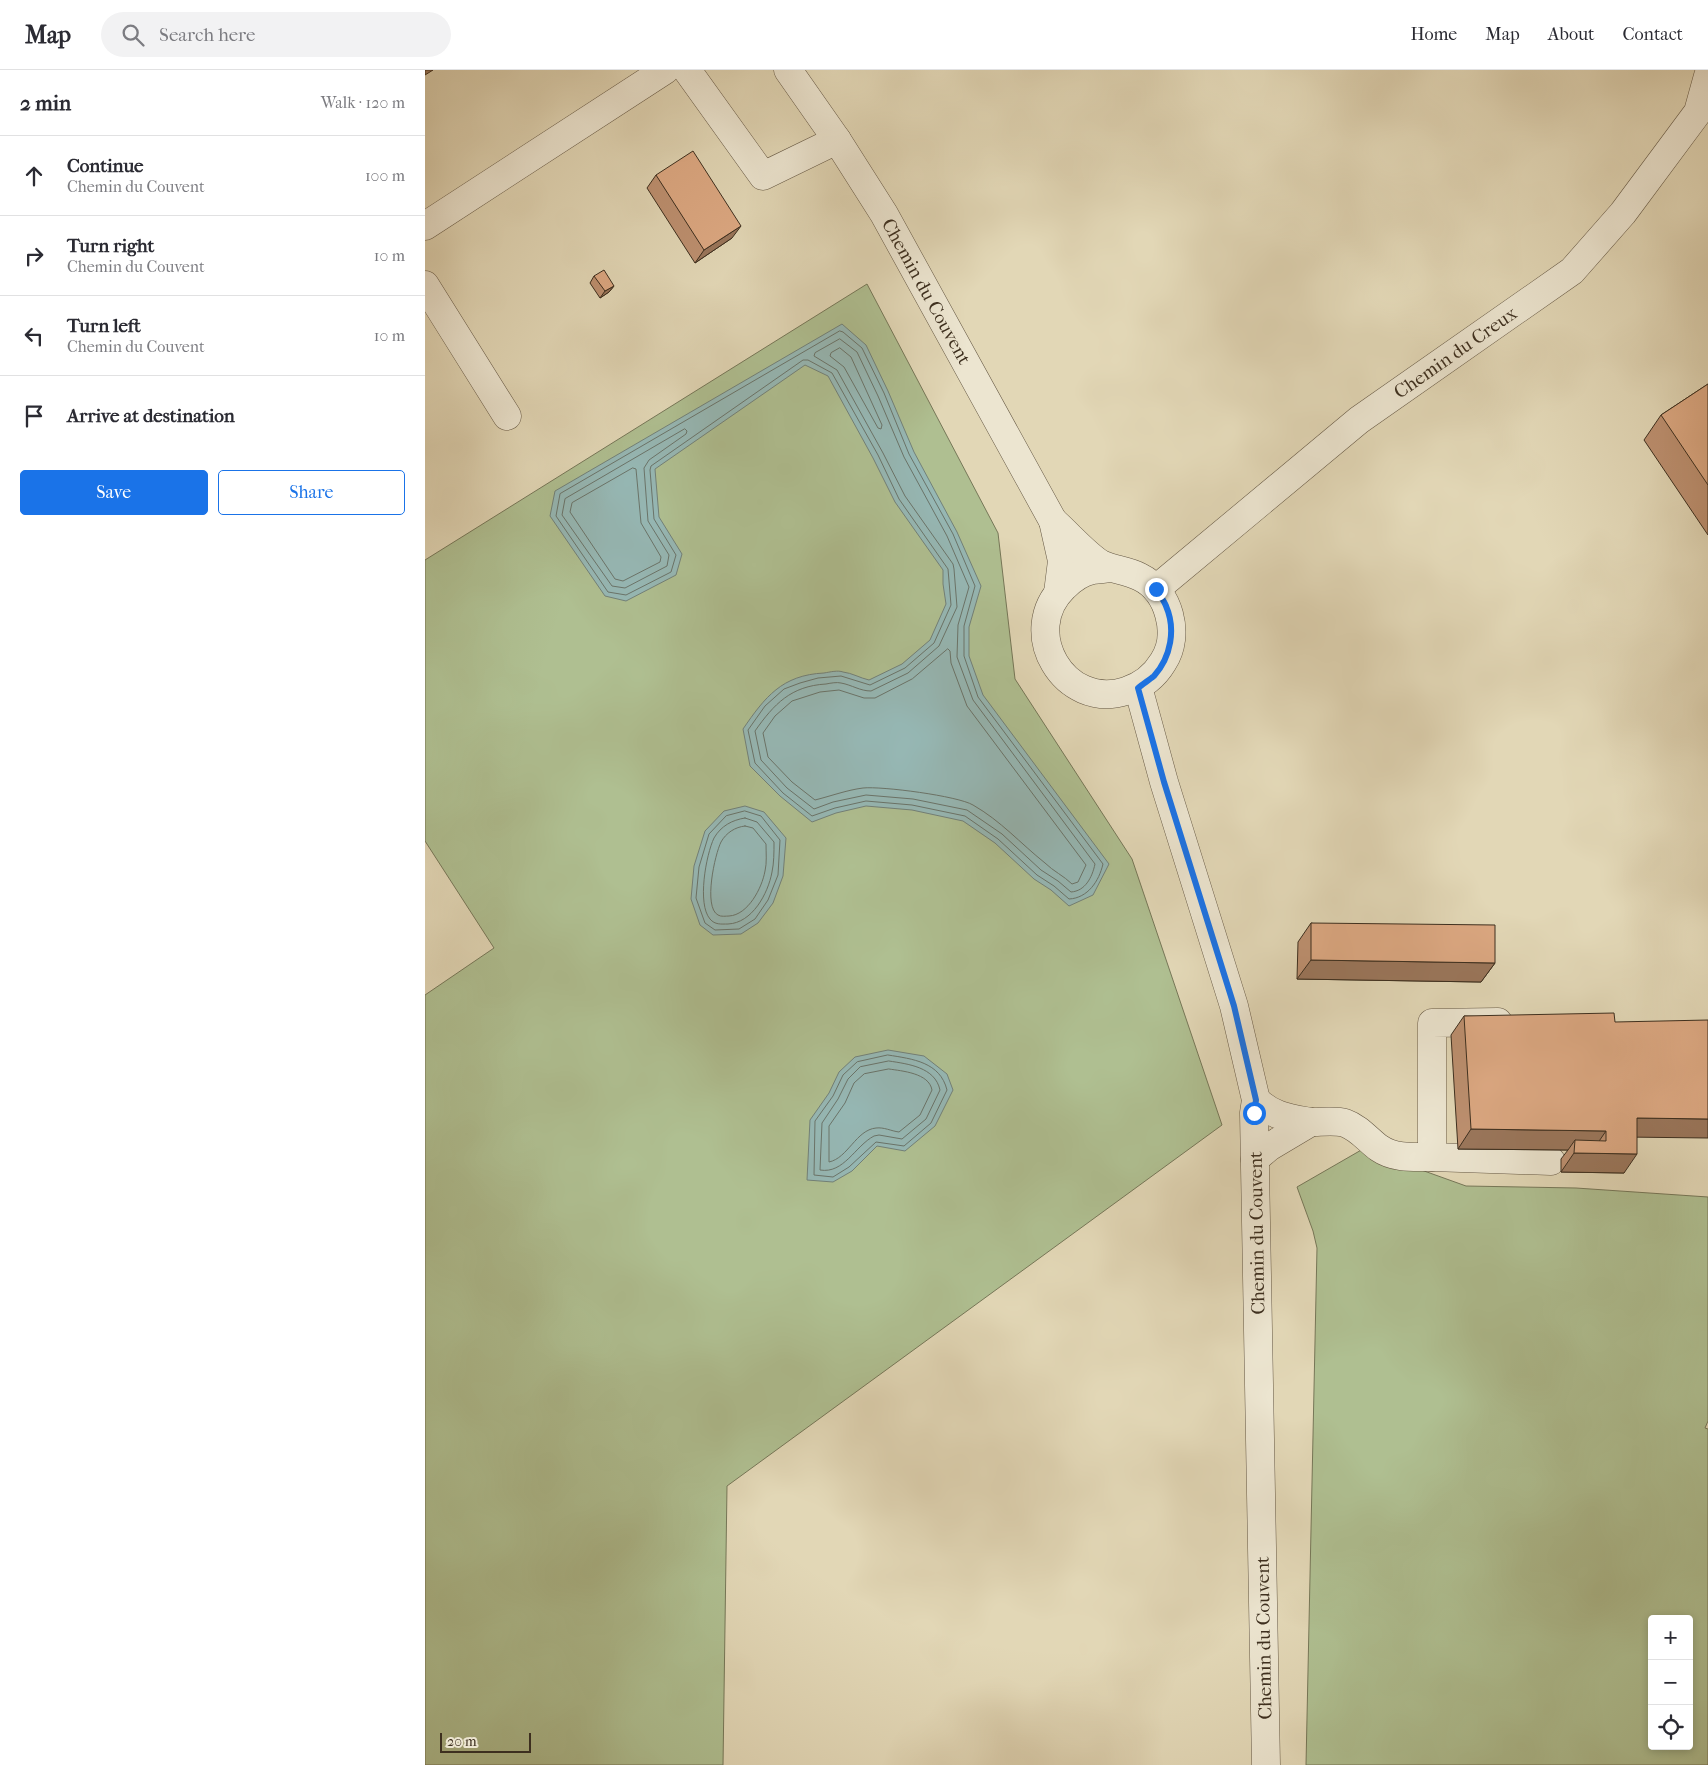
<!DOCTYPE html>
<html lang="en">
<head>
<meta charset="utf-8">
<style>
  :root { --surface:#fff; --page:#f2f2f3; --text:#2b2b33; --muted:#7c7c81; --line:#e1e1e2; --accent:#1a73e8 }
  body { margin:0; font-family:"IM FELL French Canon",serif; background:var(--page); color:var(--text) }
  .controls { position:absolute; right:15px; bottom:15px; display:grid; overflow:hidden; border-radius:5px; box-shadow:0 2px 8px #0003 }
  .controls button { width:45px; height:45px; display:grid; place-items:center; padding:0; border:0; border-bottom:1px solid var(--line); background:var(--surface); color:var(--text); font:25px sans-serif }
  .scale { position:absolute; left:15px; bottom:12px; width:91px; box-sizing:border-box; padding-left:5px; border:2px solid #3d2f1f; border-top:0; font-size:14px; line-height:18px; white-space:nowrap; color:#3d2f1f; -webkit-text-stroke:4px #ece5d0; paint-order:stroke }
  .stop { position:absolute; width:15px; height:15px; margin:-11px; border:4px solid #1a73e8; border-radius:50%; background:#fff }
  .stop.end { background:#1a73e8; border-color:#fff; box-shadow:0 1px 5px #0008 }
  .list { margin:0; padding:0; list-style:none }
  h2 { display:flex; justify-content:space-between; align-items:center; height:65px; margin:0; padding:0 20px; font-size:21px }
  h2 small { font-size:16px; font-weight:400; color:var(--muted) }
  .list li { display:grid; grid-template-columns:32px 1fr auto; gap:15px; align-items:center; box-sizing:border-box; height:80px; padding:0 20px; border-top:1px solid var(--line) }
  .list b { display:block; font-size:19px; white-space:nowrap }
  .list p { margin:0; font-size:16px; white-space:nowrap; color:var(--muted) }
  .list em { font-size:16px; font-style:normal; color:var(--muted) }
  .actions { display:flex; gap:10px; padding:15px 20px }
  .actions a { flex:1; padding:11px 0; border:1px solid var(--accent); border-radius:5px; text-align:center; font-size:18px; color:var(--accent) }
  .actions .main { background:var(--accent); color:#fff }
  .icon { flex:none; width:28px; height:28px; fill:none; stroke:currentColor; stroke-width:2; stroke-linecap:round; stroke-linejoin:round }
  .map { position:relative; flex:none; width:1283px; height:1695px; overflow:hidden }
  header { display:flex; align-items:center; gap:30px; box-sizing:border-box; height:70px; padding:0 25px; background:var(--surface); border-bottom:1px solid var(--line) }
  header strong { font-size:24px }
  nav { display:flex; gap:28px; margin-inline-start:auto; font-size:18px }
  .search { width:350px; height:45px; background:var(--page); display:flex; align-items:center; gap:12px; box-sizing:border-box; padding:0 18px; border-radius:28px; color:var(--muted); font-size:19px }
  main { display:flex }
  aside { flex:1; background:var(--surface) }
  .map>svg:first-child { display:block }
  .green { fill:#afbf91; stroke:#767758; fill-rule:evenodd }
  .water { fill:#96b8b5; stroke:#728179 }
  .lines { fill:none; stroke-linecap:round; stroke-linejoin:round }
  .shore { stroke:#6a746a; stroke-width:1 }
  .minor-casing { stroke:#665945; stroke-width:29 }
  .minor { stroke:#ece5d0; stroke-width:28 }
  .wall { fill:#bd9070; stroke:#3d2f1f }
  .shaded-wall { fill:#9a765b; stroke:#3d2f1f }
  .building { fill:#dca882; stroke:#3d2f1f }
  .route { stroke:#1a73e8; stroke-width:6 }
  .labels { text-anchor:middle; stroke-width:4.5; stroke-linejoin:round; paint-order:stroke }
  .street-label { font-size:19px; fill:#3d2f1f; stroke:#ece5d0 }
</style>
</head>
<body>
<header>
<strong>Map</strong>
<div class="search"><svg class="icon" aria-label="search" viewBox="0 0 24 24"><circle cx="10" cy="10" r="6"/><path d="M15 15l6 6"/></svg>Search here</div>
<nav><a>Home</a><a>Map</a><a>About</a><a>Contact</a></nav>
</header>
<main>
<aside>
<h2>2 min<small>Walk · 120 m</small></h2>
<ul class="list">
<li><svg class="icon" aria-label="ahead" viewBox="0 0 24 24"><path d="M12 20V5M6 11l6-6 6 6"/></svg><div><b>Continue</b><p>Chemin du Couvent</p></div><em>100 m</em></li>
<li><svg class="icon" aria-label="right" viewBox="0 0 24 24"><path d="M7 20v-9h11M14 6l5 5-5 5"/></svg><div><b>Turn right</b><p>Chemin du Couvent</p></div><em>10 m</em></li>
<li><svg class="icon" aria-label="left" viewBox="0 0 24 24"><path d="M17 20v-9H6M10 6l-5 5 5 5"/></svg><div><b>Turn left</b><p>Chemin du Couvent</p></div><em>10 m</em></li>
<li><svg class="icon" aria-label="arrive" viewBox="0 0 24 24"><path d="M6 21V4h12l-3 4 3 4H6"/></svg><div><b>Arrive at destination</b></div></li>
</ul>
<div class="actions"><a class="main">Save</a><a>Share</a></div>
</aside>
<div class="map">
<svg width="1283" height="1695" viewBox="0 0 1283 1695">
  <rect width="100%" height="100%" fill="#e2d7b6"/>
  <filter id="stains"><feTurbulence type="fractalNoise" baseFrequency=".004" numOctaves="4"/><feColorMatrix values="0 0 0 0 .2 0 0 0 0 .09 0 0 0 0 .02 0 0 0 .5 -.17"/></filter>
  <radialGradient id="worn" r=".72"><stop offset=".6" stop-color="#630" stop-opacity="0"/><stop offset="1" stop-color="#630" stop-opacity=".3"/></radialGradient>
  <g class="green">
    <polygon points="442,214 573,463 590,609 707,789 797,1055 302,1416 298,1695 0,1695 0,925 69,878 0,771 0,490"/>
    <path d="M938,1079L1041,1116L1151,1118L1283,1127V1351L1280,1358L1283,1359V1695H881L892,1178L888,1161L872,1117ZM1227,1549H1264V1676H1227Z"/>
  </g>
  <g class="water">
    <path d="M417,254L441,275L463,321L489,382L532,462L556,516L544,557V586L558,625L684,794L668,825L644,836L626,820L609,809L570,773L538,751L487,740L441,736L411,743L387,752L355,726L325,696L318,659C340,627 357,605 399,603C405,602 413,600 418,602C427,603 435,608 444,610L477,594L505,570L521,534L518,514V500L470,432L448,388L403,306L380,295L230,399L234,447L257,484L251,505L201,531L180,526L125,446L130,421Z"/>
    <polygon points="320,736 339,742 361,768 358,806 348,833 333,853 316,864 288,865 275,855 266,829 269,796 280,761 299,741"/>
    <polygon points="463,980 499,986 522,1004 528,1020 510,1056 480,1081 452,1076 427,1101 408,1112 382,1110 385,1050 404,1023 414,1002 430,987"/>
  </g>
  <g class="lines">
    <g class="shore">
      <path d="M415,261L418,262L437,278L459,323L484,384L528,464L550,516L539,556V586L553,627L678,794C674,811 663,828 644,829L629,816L612,805L573,769L540,746L487,735L441,731L410,738L387,746L358,723L330,693L323,660L340,636L359,619L375,613L393,608L416,606L445,615L480,598L509,573L526,535L523,499L474,429L453,385L407,303L383,290H378L226,396L225,400L229,449L251,485L246,502L201,525L183,522L131,446L135,424Z"/>
      <path d="M415,269L432,282L453,326L479,387L522,466L544,517L533,555L532,587L548,630L670,794C667,808 660,821 646,822L633,811L616,800L577,764L542,740L488,729L441,725L408,732L389,739L362,718L336,690L330,661C349,634 366,616 401,614C406,613 412,612 416,613C427,615 435,621 446,621L483,603L514,576L532,537L529,499L528,494L480,426L458,383L412,300L389,286L390,283Z"/>
      <polygon points="415,278 426,287 457,355 456,359 453,358 419,297 405,286 406,283"/>
      <polygon points="260,359 262,361 261,364 224,390 219,398 223,451 244,485 242,496 200,518 187,516 137,445 140,429"/>
      <polygon points="208,398 211,399 216,453 236,487 235,492 198,511 190,509 145,442 147,433"/>
      <path d="M523,579L525,581L526,593L542,636L661,795L653,812L647,814C639,806 628,801 620,793C595,773 576,751 548,735C533,726 457,716 438,718C422,720 406,726 390,730L367,712L343,687L338,663L350,646L367,631L395,622L414,620L439,628H450L487,609Z"/>
      <polygon points="320,741 336,746 355,770 353,805 343,830 330,849 314,859 290,860 280,853 271,828 274,797 284,764 301,746"/>
      <path d="M320,748L332,752L349,772C349,782 349,793 347,802C343,824 327,853 303,854C296,854 290,855 285,849C272,834 281,785 289,768C296,756 307,750 320,748Z"/>
      <path d="M320,756L328,758L341,774C341,783 342,793 340,801C337,818 323,845 304,846C301,846 296,847 293,845C278,837 290,784 296,772C301,763 310,757 320,756Z"/>
      <path d="M463,985C488,989 515,992 522,1020L506,1053L479,1076L451,1072L424,1097L408,1107L389,1105L390,1051L408,1026L418,1005L432,992Z"/>
      <path d="M464,991C483,994 510,997 515,1020L501,1049L477,1069L454,1065L449,1066C430,1076 419,1104 395,1100L397,1053L413,1029L423,1009L435,997Z"/>
      <path d="M464,999C477,1001 504,1003 507,1020L495,1045L474,1062C466,1061 459,1057 451,1058C431,1060 423,1088 404,1092V1056L420,1033L429,1013L439,1004Z"/>
    </g>
    <defs>
      <g id="minor">
        <polyline points="262,0 338,106 412,70"/>
        <polyline points="363,0 412,70 459,144 628,451 637,491 633,523"/>
        <polyline points="0,156 240,0"/>
        <polyline points="0,215 82,346"/>
        <path d="M628,451C642,463 661,485 676,494C688,500 702,500 715,507C744,521 756,565 738,592C729,607 717,616 701,621C639,641 593,561 639,517C647,509 657,502 668,500C674,499 680,499 687,498"/>
        <polyline points="731,519 934,350 1147,201 1198,143 1273,42 1283,6"/>
        <polyline points="713,617 739,712 809,936 831,1030 829,1043 841,1695"/>
        <path d="M886,1052C896,1052 911,1050 920,1053C934,1058 943,1070 954,1078C970,1089 989,1087 1007,1087V953L1073,952"/>
        <polyline points="1007,1087 1126,1091"/>
        <path d="M830,1089L844,1077L886,1052C864,1048 847,1046 831,1030"/>
      </g>
    </defs>
    <use href="#minor" class="minor-casing"/>
    <use href="#minor" class="minor"/>
  </g>
  <g class="wall">
    <polygon points="231,105 307,168 270,193 222,118"/>
    <polygon points="169,206 189,216 184,222 175,228 165,213"/>
    <polygon points="1283,314 1283,465 1219,370 1236,345"/>
    <polygon points="886,853 1070,893 1056,912 872,909 873,872"/>
    <polygon points="1039,946 1190,952 1212,1067 1199,1103 1136,1102 1136,1089 1143,1080 1033,1079 1026,965"/>
  </g>
  <g class="shaded-wall">
    <polygon points="0,0 8,0 0,5"/>
    <polygon points="316,156 307,168 270,193 279,180"/>
    <polygon points="189,216 184,222 175,228 180,221"/>
    <polygon points="886,890 1070,893 1056,912 872,909"/>
    <polygon points="1212,1048 1283,1049 1283,1068 1199,1067"/>
    <polygon points="1046,1059 1181,1061 1168,1080 1150,1070 1143,1080 1033,1079"/>
    <polygon points="1149,1083 1212,1084 1199,1103 1136,1102"/>
  </g>
  <g class="building">
    <polygon points="268,81 316,156 279,180 231,105"/>
    <polygon points="179,200 189,216 180,221 169,206"/>
    <polygon points="1283,314 1283,415 1236,345"/>
    <polygon points="886,853 1070,855 1070,893 886,890"/>
    <polygon points="1189,943 1190,952 1283,950 1283,1049 1212,1048 1212,1084 1149,1083 1150,1070 1181,1071 1181,1061 1046,1059 1039,946"/>
  </g>
  <g class="lines">
    <path class="route" d="M731,519C734,525 739,530 741,536C751,559 746,587 729,606C724,610 718,614 713,618L739,712L809,936L831,1030L829,1043"/>
  </g>
  <g class="labels">
    <g class="street-label">
      <text transform="translate(502 221) rotate(61)" y="7">Chemin du Couvent</text>
      <text transform="translate(1030 282) rotate(-35)" y="7">Chemin du Creux</text>
      <text transform="translate(831 1163) rotate(-91)" y="7">Chemin du Couvent</text>
      <text transform="translate(838 1568) rotate(-91)" y="7">Chemin du Couvent</text>
    </g>
  </g>
  <rect width="100%" height="100%" filter="url(#stains)"/>
  <rect width="100%" height="100%" fill="url(#worn)"/>
</svg>
<div class="controls">
<button>+</button>
<button>−</button>
<button><svg class="icon" aria-label="locate" viewBox="0 0 24 24"><circle cx="12" cy="12" r="6"/><path d="M12 2v4M12 18v4M2 12h4M18 12h4"/></svg></button>
</div>
<div class="scale">20 m</div>
<div class="stop" style="left:829px;top:1043px"></div>
<div class="stop end" style="left:731px;top:519px"></div>
</div>
</main>
</body>
</html>
